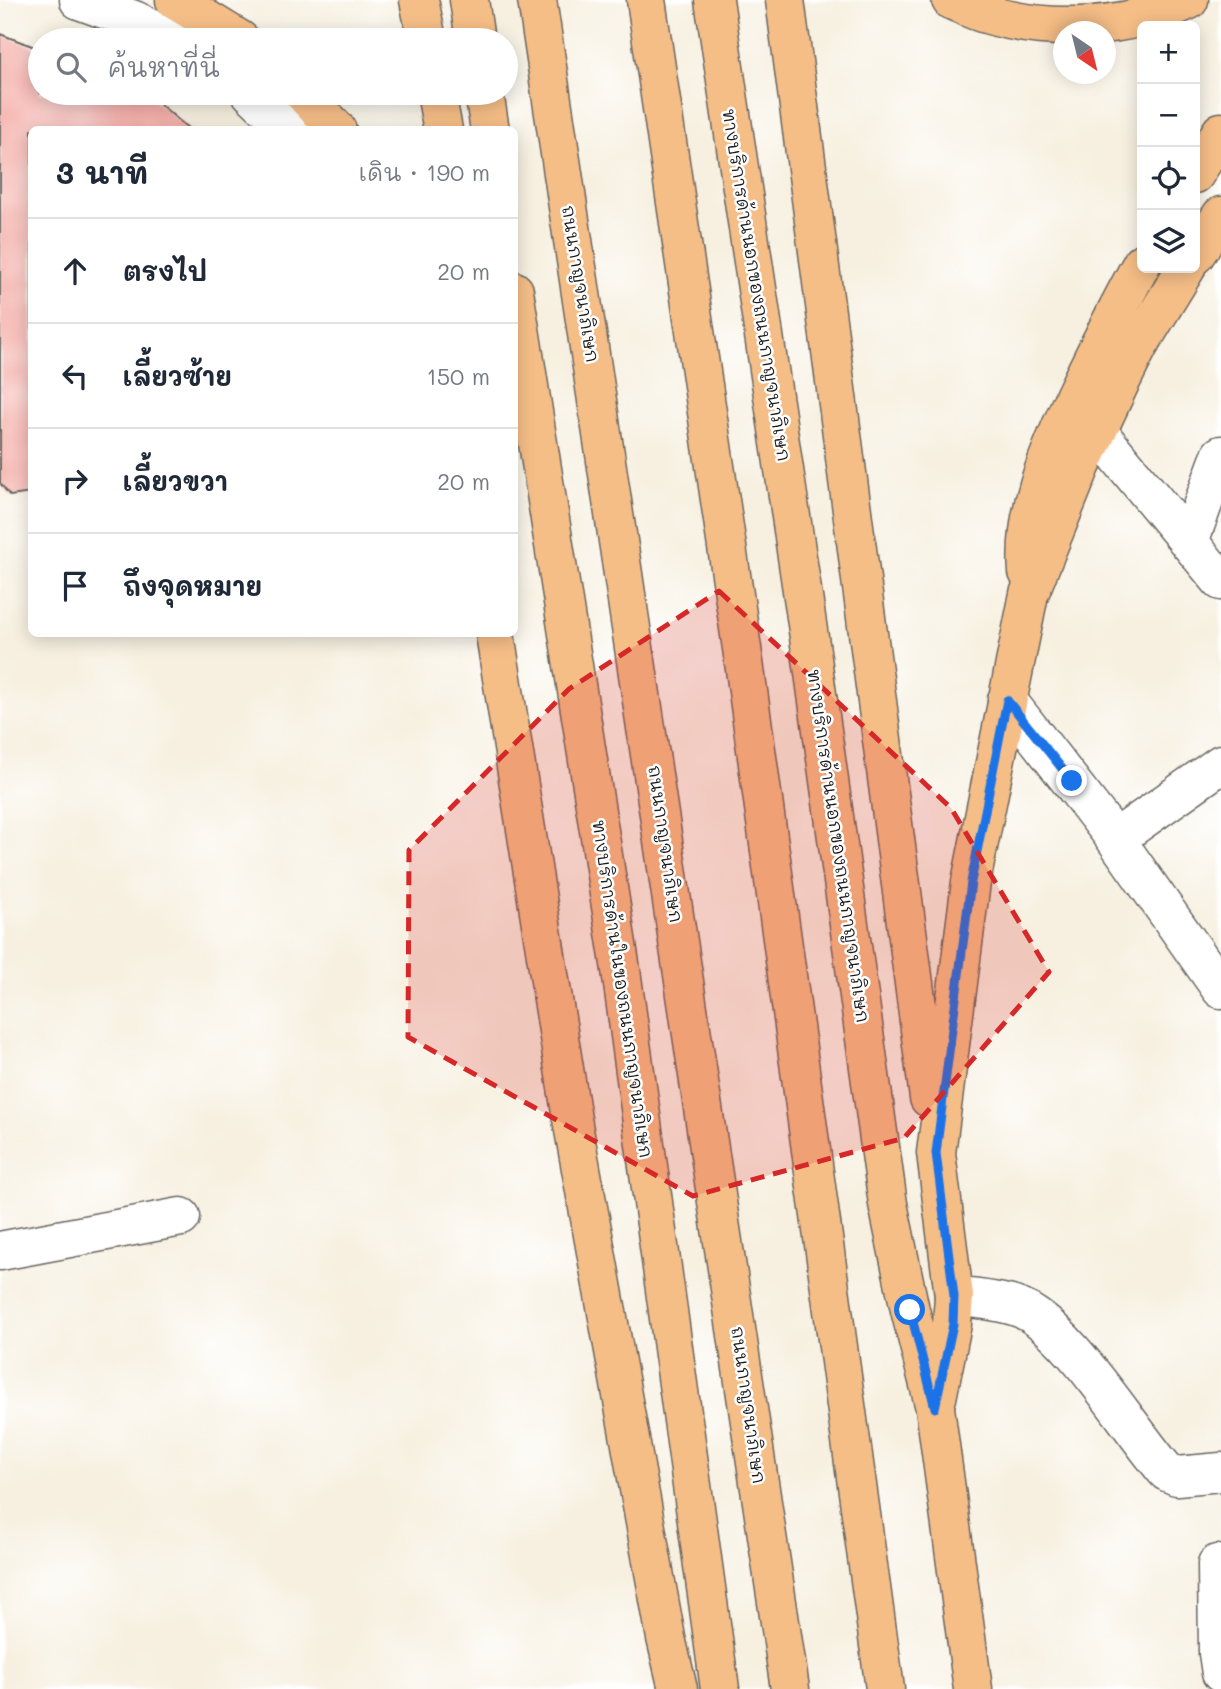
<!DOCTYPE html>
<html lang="th">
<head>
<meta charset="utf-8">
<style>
  :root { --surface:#fff; --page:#f6f6f7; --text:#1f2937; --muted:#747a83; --line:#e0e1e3 }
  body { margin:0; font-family:Mali,"Playpen Sans Thai",sans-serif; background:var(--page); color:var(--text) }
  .controls { position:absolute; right:21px; top:21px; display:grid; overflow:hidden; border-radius:10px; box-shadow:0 4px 18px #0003 }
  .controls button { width:63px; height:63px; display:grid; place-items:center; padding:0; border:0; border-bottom:2px solid var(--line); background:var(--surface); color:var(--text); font:35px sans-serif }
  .compass { position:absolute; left:1053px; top:21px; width:63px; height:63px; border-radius:50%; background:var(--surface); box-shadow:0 4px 18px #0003; rotate:145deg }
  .stop { position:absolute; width:21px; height:21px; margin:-16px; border:5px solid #1a73e8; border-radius:50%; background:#fff }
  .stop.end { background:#1a73e8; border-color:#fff; box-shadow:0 2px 7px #0008 }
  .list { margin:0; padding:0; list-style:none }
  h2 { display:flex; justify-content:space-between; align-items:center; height:91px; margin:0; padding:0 28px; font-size:30px }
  h2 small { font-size:23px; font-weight:400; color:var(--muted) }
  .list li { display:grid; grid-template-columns:46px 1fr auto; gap:21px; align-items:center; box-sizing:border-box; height:105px; padding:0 28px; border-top:2px solid var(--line) }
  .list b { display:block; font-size:26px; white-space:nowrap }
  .list em { font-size:23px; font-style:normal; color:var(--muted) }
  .icon { flex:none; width:38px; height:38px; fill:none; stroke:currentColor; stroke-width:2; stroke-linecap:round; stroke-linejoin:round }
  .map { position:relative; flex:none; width:1221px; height:1689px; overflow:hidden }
  .search { position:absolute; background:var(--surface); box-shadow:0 4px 18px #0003; left:28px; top:28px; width:490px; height:77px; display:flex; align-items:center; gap:18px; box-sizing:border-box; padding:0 24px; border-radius:38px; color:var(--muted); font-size:26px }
  .panel { position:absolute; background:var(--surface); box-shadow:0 4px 18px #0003; left:28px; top:126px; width:490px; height:511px; border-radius:10px }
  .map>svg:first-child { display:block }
  .building { fill:#f4aba5 }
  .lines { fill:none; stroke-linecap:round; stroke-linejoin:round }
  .minor-casing { stroke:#696661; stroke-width:41 }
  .major-casing { stroke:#696661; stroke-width:41 }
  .highway-casing { stroke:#696661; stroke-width:41 }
  .minor { stroke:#fff; stroke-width:38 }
  .major { stroke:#f6be87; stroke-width:38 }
  .highway { stroke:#f6be87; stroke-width:38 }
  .route { stroke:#1a73e8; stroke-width:9 }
  .marked { fill:#d62828; fill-opacity:0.2; stroke:#d62828; stroke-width:5; stroke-dasharray:14 9; stroke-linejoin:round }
  .labels { text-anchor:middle; stroke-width:5; stroke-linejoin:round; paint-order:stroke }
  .street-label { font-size:18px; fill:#1c1c1c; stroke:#fff }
</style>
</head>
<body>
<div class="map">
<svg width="1221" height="1689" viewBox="0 0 1221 1689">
  <rect width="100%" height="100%" fill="#fff"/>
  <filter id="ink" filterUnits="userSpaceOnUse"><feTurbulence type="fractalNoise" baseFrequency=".0143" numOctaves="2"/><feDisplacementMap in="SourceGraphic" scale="14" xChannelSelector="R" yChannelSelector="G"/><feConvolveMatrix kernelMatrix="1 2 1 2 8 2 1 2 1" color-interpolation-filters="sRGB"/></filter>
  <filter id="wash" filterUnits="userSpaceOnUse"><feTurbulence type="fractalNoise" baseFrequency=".00686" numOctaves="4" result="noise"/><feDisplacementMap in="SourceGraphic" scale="28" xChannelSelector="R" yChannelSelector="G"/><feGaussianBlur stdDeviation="1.57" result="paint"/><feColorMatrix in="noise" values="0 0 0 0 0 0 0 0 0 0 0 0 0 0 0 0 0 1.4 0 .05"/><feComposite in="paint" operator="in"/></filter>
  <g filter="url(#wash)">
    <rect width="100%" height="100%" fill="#f7f0e0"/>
    <g id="blocks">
      <polygon class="building" points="0,34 40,49 40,93 147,93 190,130 32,130 32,493 10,496 0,483"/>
    </g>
  </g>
  <g filter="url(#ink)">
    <use href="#blocks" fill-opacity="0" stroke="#696661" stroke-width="2"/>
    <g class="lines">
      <defs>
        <g id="minor">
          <polyline points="79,0 134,20 174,40"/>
          <polyline points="251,93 290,130"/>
          <polyline points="1097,431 1221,581"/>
          <polyline points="1189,542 1221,455"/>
          <polyline points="1007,700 1114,837 1221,989"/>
          <polyline points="1132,827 1221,764"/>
          <polyline points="0,1251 181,1217"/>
          <path d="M954,1296C974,1299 998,1300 1017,1307C1066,1323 1130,1430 1167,1472L1177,1476L1221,1472"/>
          <polyline points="1217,1564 1218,1653 1221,1673"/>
        </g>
        <g id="major">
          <polyline points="175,0 240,40"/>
          <polyline points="419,0 427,40"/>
          <polyline points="469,0 475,40"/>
          <polyline points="714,0 810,644 888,1204 910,1310 935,1408 973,1689"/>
          <polyline points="785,0 929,1098"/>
          <path d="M951,0C963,5 974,11 986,14C1051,34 1128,29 1189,0"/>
          <polyline points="303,93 337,130"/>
          <polyline points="436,93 443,130"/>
          <polyline points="484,93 490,130"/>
          <polyline points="1195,174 1221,132"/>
          <polyline points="1195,255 1221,216"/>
          <polyline points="514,291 621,970 720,1689"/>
          <path d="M1028,572C1023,510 1049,453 1074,397C1096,351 1118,307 1142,263"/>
          <polyline points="495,634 572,1119 666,1638 678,1689"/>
          <polyline points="937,1398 952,1324 954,1296 936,1153 971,882 1029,594 1081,466 1119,385 1139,345 1186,268"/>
        </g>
        <g id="highway">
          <polyline points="537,0 790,1689"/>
          <polyline points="646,0 744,662 885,1689"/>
        </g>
      </defs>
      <use href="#minor" class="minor-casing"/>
      <use href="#major" class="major-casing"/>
      <use href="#highway" class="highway-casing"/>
      <use href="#minor" class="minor"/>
      <use href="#major" class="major"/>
      <use href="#highway" class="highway"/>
    </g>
  </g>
  <g class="lines" filter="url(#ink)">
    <polyline class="route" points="910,1310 935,1408 953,1324 954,1296 936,1153 971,882 1007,700 1072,781"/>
  </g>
  <path class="marked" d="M719,591L951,808L1049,972L904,1138L693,1196L408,1037L409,850L569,689Z"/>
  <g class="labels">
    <g class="street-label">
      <text transform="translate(580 284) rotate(81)" y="6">ถนนกาญจนาภิเษก</text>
      <text transform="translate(756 285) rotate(81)" y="6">ทางบริการด้านนอกของถนนกาญจนาภิเษก</text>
      <text transform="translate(665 844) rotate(82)" y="6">ถนนกาญจนาภิเษก</text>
      <text transform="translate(838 846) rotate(82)" y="6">ทางบริการด้านนอกของถนนกาญจนาภิเษก</text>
      <text transform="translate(622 989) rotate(82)" y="6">ทางบริการด้านในของถนนกาญจนาภิเษก</text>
      <text transform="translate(748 1405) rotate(82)" y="6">ถนนกาญจนาภิเษก</text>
    </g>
  </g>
</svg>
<div class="controls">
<button>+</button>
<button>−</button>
<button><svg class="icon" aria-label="locate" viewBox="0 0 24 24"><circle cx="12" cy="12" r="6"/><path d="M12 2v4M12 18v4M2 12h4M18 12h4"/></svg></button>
<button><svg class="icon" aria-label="layers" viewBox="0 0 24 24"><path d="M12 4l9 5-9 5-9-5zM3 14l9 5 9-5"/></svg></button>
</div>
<svg class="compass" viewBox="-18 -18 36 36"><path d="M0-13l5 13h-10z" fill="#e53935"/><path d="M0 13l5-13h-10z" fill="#747a83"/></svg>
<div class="stop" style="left:910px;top:1310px"></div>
<div class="stop end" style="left:1072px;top:781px"></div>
<div class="search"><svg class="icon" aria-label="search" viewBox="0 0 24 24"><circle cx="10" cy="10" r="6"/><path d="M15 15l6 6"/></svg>ค้นหาที่นี่</div>
<section class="panel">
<h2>3 นาที<small>เดิน · 190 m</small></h2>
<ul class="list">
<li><svg class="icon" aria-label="ahead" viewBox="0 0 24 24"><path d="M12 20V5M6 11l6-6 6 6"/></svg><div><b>ตรงไป</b></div><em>20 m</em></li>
<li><svg class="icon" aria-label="left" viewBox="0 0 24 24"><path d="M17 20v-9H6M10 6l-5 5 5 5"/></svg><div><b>เลี้ยวซ้าย</b></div><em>150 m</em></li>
<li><svg class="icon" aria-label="right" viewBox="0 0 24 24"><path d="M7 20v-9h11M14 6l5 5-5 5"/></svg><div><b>เลี้ยวขวา</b></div><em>20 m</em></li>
<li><svg class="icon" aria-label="arrive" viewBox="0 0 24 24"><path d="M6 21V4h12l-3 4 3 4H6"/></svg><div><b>ถึงจุดหมาย</b></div></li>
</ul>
</section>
</div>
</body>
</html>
